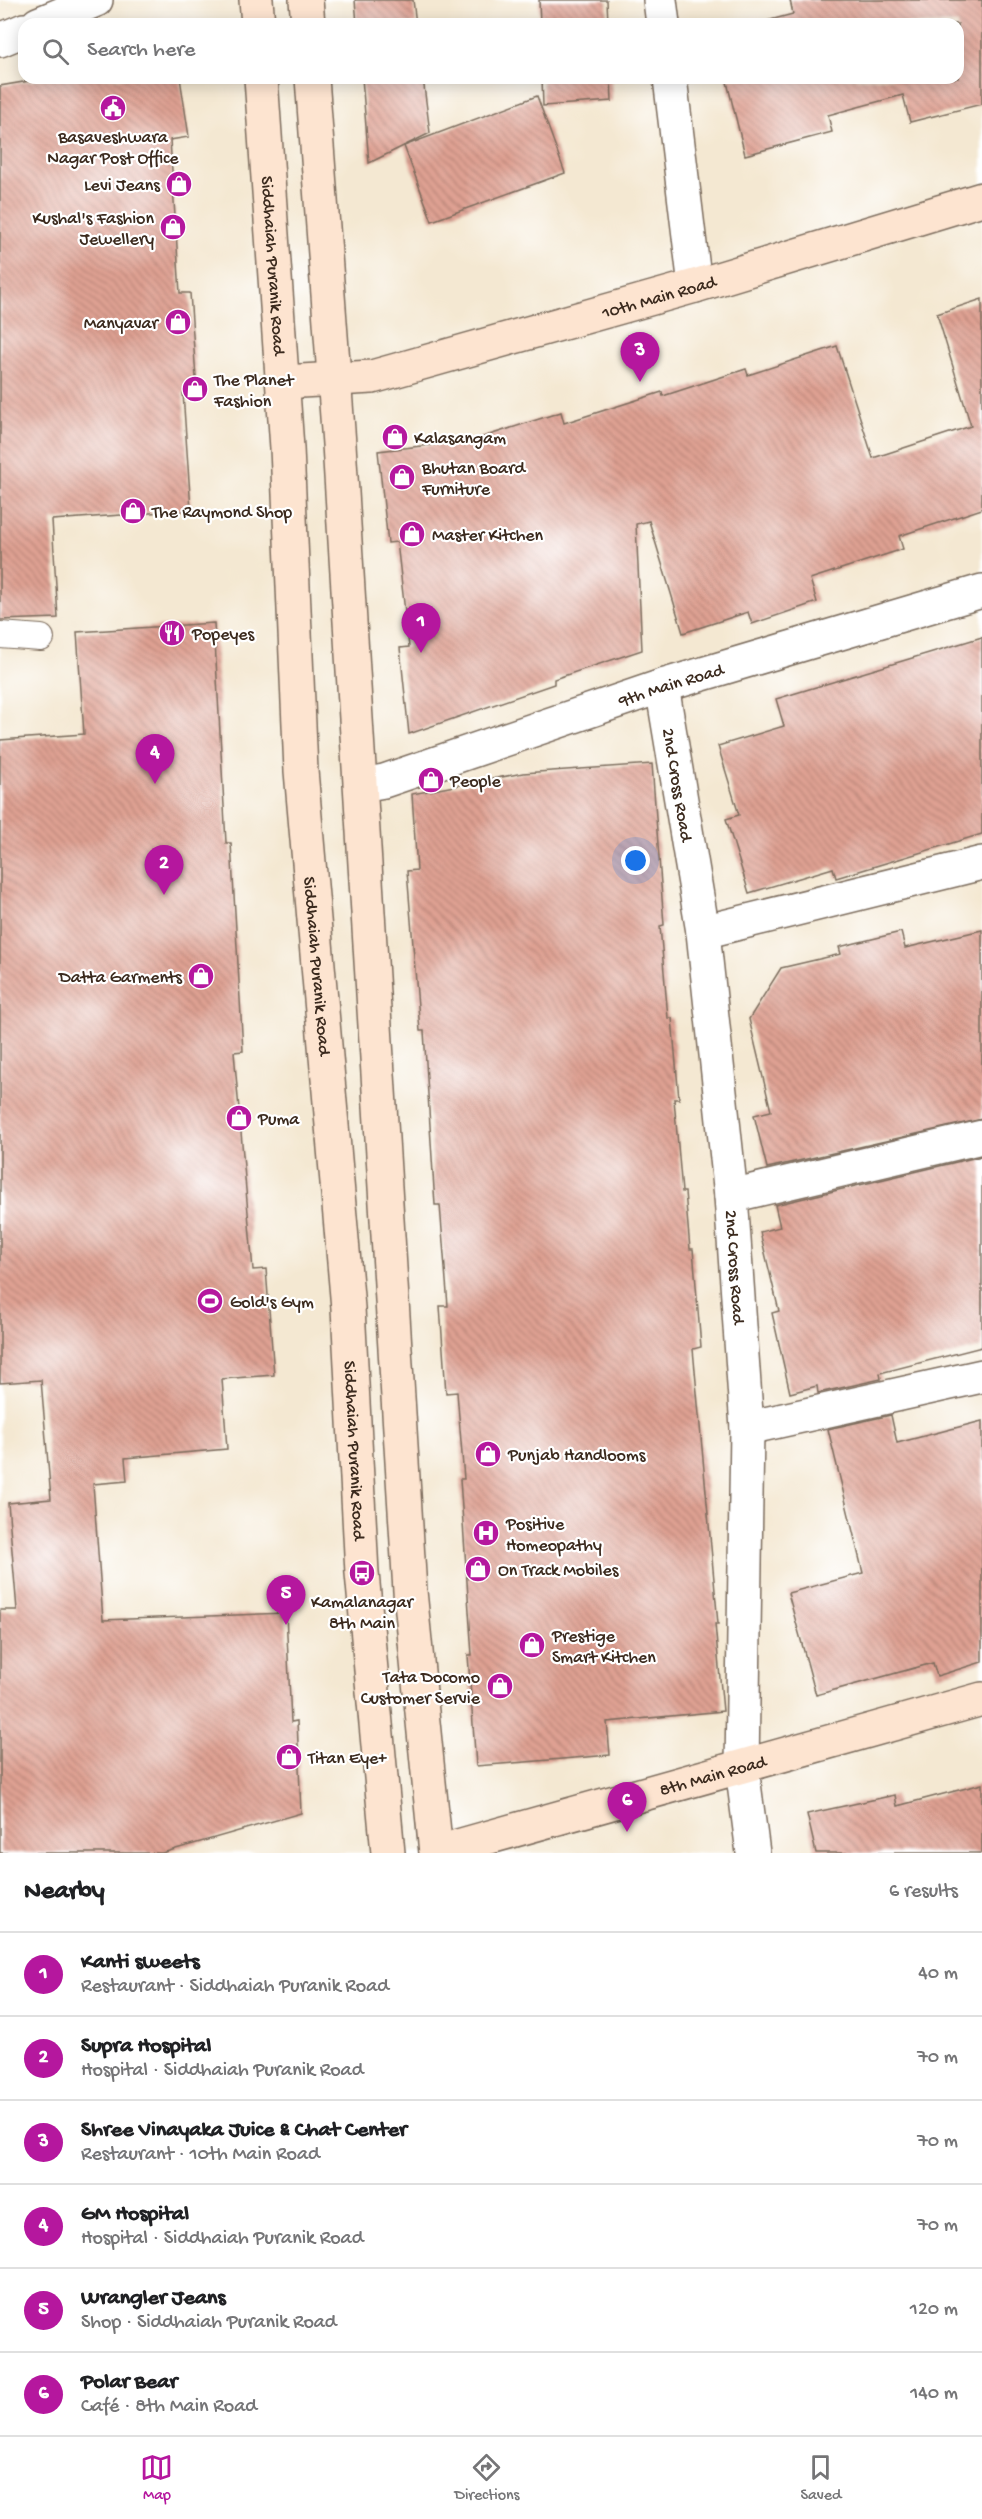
<!DOCTYPE html>
<html lang="en">
<head>
<meta charset="utf-8">
<style>
  :root { --surface:#fff; --page:#f6f6f6; --text:#202124; --muted:#757577; --line:#e0e0e0; --accent:#b5179e }
  body { margin:0; font-family:"Gochi Hand",sans-serif; background:var(--page); color:var(--text) }
  .you { position:absolute; left:636px; top:861px; width:21px; height:21px; margin:-15px; border:4px solid #fff; border-radius:50%; background:#1a73e8; box-shadow:0 0 0 9px #1a73e833 }
  .badge { display:grid; place-items:center; width:39px; height:39px; border-radius:50%; background:var(--accent); color:#fff; font-size:20px; font-weight:700 }
  .pin { position:absolute; translate:-50% -50px; filter:drop-shadow(0 2px 3px #0008) }
  .pin::after { content:''; position:absolute; top:32px; width:21px; height:18px; background:inherit; clip-path:polygon(0 0,100% 0,50% 100%) }
  .list { margin:0; padding:0; list-style:none }
  h2 { display:flex; justify-content:space-between; align-items:center; height:78px; margin:0; padding:0 24px; font-size:26px }
  h2 small { font-size:20px; font-weight:400; color:var(--muted) }
  .list li { display:grid; grid-template-columns:39px 1fr auto; gap:18px; align-items:center; box-sizing:border-box; height:84px; padding:0 24px; border-top:2px solid var(--line) }
  .list b { display:block; font-size:22px; white-space:nowrap }
  .list p { margin:0; font-size:20px; white-space:nowrap; color:var(--muted) }
  .list em { font-size:20px; font-style:normal; color:var(--muted) }
  .icon { flex:none; width:33px; height:33px; fill:none; stroke:currentColor; stroke-width:2; stroke-linecap:round; stroke-linejoin:round }
  .map { position:relative; flex:none; width:982px; height:1853px; overflow:hidden }
  .search { position:absolute; background:var(--surface); box-shadow:0 3px 15px #0003; left:18px; right:18px; top:18px; height:66px; display:flex; align-items:center; gap:15px; box-sizing:border-box; padding:0 21px; border-radius:18px; color:var(--muted); font-size:22px }
  .sheet { height:582px; background:var(--surface) }
  nav { display:flex; justify-content:space-around; align-items:center; box-sizing:border-box; height:84px; border-top:2px solid var(--line); background:var(--surface); font-size:16px; color:var(--muted) }
  nav a { display:grid; justify-items:center; gap:3px }
  nav .on { color:var(--accent) }
  .map>svg:first-child { display:block }
  .building { fill:url(#building-back-hatch) }
  .lines { fill:none; stroke-linecap:round; stroke-linejoin:round }
  .lane-casing { stroke:#7c6c5d; stroke-width:28 }
  .street-casing { stroke:#7c6c5d; stroke-width:36 }
  .secondary-casing { stroke:#7c6c5d; stroke-width:36 }
  .lane { stroke:#fff; stroke-width:26 }
  .street { stroke:#fff; stroke-width:33 }
  .secondary { stroke:#fde4d0; stroke-width:33 }
  .labels { text-anchor:middle; stroke-width:4.5; stroke-linejoin:round; paint-order:stroke }
  .poi-label { font-size:18px; fill:#3b2a1e; stroke:#fff; text-anchor:start }
  .street-label { font-size:18px; fill:#3b2a1e; stroke:#fff }
</style>
</head>
<body>
<div class="map">
<svg width="982" height="1853" viewBox="0 0 982 1853">
  <defs>
    <pattern id="building-back-hatch" width="6" height="6" patternUnits="userSpaceOnUse" patternTransform="scale(1.5)"><rect width="6" height="6" fill="#dfa193"/><path d="M-1 5l2 2M0 0l6 6M5-1l2 2" fill="none" stroke="#b68377"/></pattern>
  </defs>
  <rect width="100%" height="100%" fill="#fff"/>
  <filter id="ink" filterUnits="userSpaceOnUse"><feTurbulence type="fractalNoise" baseFrequency=".0167" numOctaves="2"/><feDisplacementMap in="SourceGraphic" scale="12" xChannelSelector="R" yChannelSelector="G"/><feConvolveMatrix kernelMatrix="1 2 1 2 8 2 1 2 1" color-interpolation-filters="sRGB"/></filter>
  <filter id="wash" filterUnits="userSpaceOnUse"><feTurbulence type="fractalNoise" baseFrequency=".008" numOctaves="4" result="noise"/><feDisplacementMap in="SourceGraphic" scale="24" xChannelSelector="R" yChannelSelector="G"/><feGaussianBlur stdDeviation="1.35" result="paint"/><feColorMatrix in="noise" values="0 0 0 0 0 0 0 0 0 0 0 0 0 0 0 0 0 1.4 0 .05"/><feComposite in="paint" operator="in"/></filter>
  <g filter="url(#wash)">
    <rect width="100%" height="100%" fill="#f4e8d2"/>
    <g id="blocks">
      <g class="building">
        <polygon points="355,0 413,0 416,24 357,24"/>
        <polygon points="539,0 607,0 608,24 540,24"/>
        <polygon points="790,0 982,0 982,104 910,122 903,95 828,115 832,132 745,155 726,78 958,78 958,24 755,24 793,14"/>
        <polygon points="47,78 180,78 189,137 170,140 180,293 190,293 197,392 183,393 191,510 52,520 58,618 0,620 0,86"/>
        <polygon points="362,78 423,78 430,133 369,163"/>
        <polygon points="542,78 611,78 612,101 543,106"/>
        <polygon points="537,96 565,173 432,221 404,146"/>
        <polygon points="982,299 982,509 899,536 903,549 810,579 817,602 752,624 748,612 683,633 649,521 636,524 642,650 554,679 554,684 409,734 400,648 409,647 397,542 388,543 378,451 474,440 561,412 564,423 662,392 663,396 746,369 748,375 837,346 873,458 971,426 937,314"/>
        <polygon points="214,623 226,843 231,843 243,1051 234,1052 253,1270 266,1269 274,1375 222,1379 227,1449 125,1458 127,1481 93,1484 103,1620 286,1613 291,1722 297,1721 301,1813 162,1853 0,1853 0,1610 17,1610 8,1503 51,1499 41,1380 0,1383 0,740 84,734 77,632"/>
        <polygon points="982,637 982,834 836,878 833,868 749,893 726,819 739,815 718,746 784,726 776,699"/>
        <polygon points="652,764 664,925 660,926 668,1018 672,1018 679,1099 674,1099 682,1192 685,1192 690,1249 693,1249 701,1347 693,1349 718,1624 715,1624 723,1711 607,1722 610,1755 476,1766 468,1655 472,1655 460,1479 464,1479 457,1392 446,1393 440,1306 448,1306 440,1205 435,1205 424,1031 420,1031 407,871 417,870 412,794 523,773"/>
        <polygon points="982,930 982,1119 767,1168 754,1115 771,1111 749,1019 781,968 841,954 839,947 901,932 905,948"/>
        <polygon points="982,1156 982,1347 880,1373 881,1379 818,1393 817,1386 790,1393 772,1313 779,1311 760,1232 780,1227 775,1205"/>
        <polygon points="891,1415 897,1443 982,1421 982,1662 937,1676 933,1663 816,1695 788,1593 863,1573 828,1429"/>
        <polygon points="982,1784 982,1853 816,1853 807,1814 895,1795 897,1806"/>
      </g>
    </g>
  </g>
  <g filter="url(#ink)">
    <use href="#blocks" fill-opacity="0" stroke="#7c6c5d" stroke-width="1.5"/>
    <g class="lines">
      <defs>
        <polyline id="lane" points="0,635 41,638"/>
        <g id="street">
          <polyline points="660,0 663,24"/>
          <polyline points="38,24 96,0"/>
          <polyline points="0,40 24,30"/>
          <polyline points="670,78 695,286"/>
          <path id="s1" d="M662,686L703,932L731,1196L747,1428L742,1768L753,1853"/>
          <path id="s2" d="M361,785L384,781L662,686L982,591"/>
          <polyline points="703,932 982,863"/>
          <polyline points="731,1196 982,1137"/>
          <polyline points="747,1428 982,1376"/>
        </g>
        <g id="secondary">
          <polyline points="256,0 258,24"/>
          <polyline points="306,0 308,24"/>
          <path id="s3" d="M261,78L287,448L301,771L348,1308L362,1573L388,1853"/>
          <polyline points="312,78 339,444 410,1591 436,1853"/>
          <path id="s4" d="M283,382L372,377L695,286L982,199"/>
          <path id="s5" d="M444,1853L458,1846L982,1699"/>
        </g>
      </defs>
      <use href="#lane" class="lane-casing"/>
      <use href="#street" class="street-casing"/>
      <use href="#secondary" class="secondary-casing"/>
      <use href="#lane" class="lane"/>
      <use href="#street" class="street"/>
      <use href="#secondary" class="secondary"/>
    </g>
  </g>
  <defs>
    <symbol id="civic-disc" viewBox="-11 -11 22 22"><circle r="9.5" fill="#b5179e" stroke="#fff"/><path d="M-.6-6.5H3V-4.5H.6V-3L4-1V1h2V6H-6V1h2V-1L-.6-3ZM-1.2 2.5V6h2.4V2.5Z" fill="#fff"/></symbol>
    <symbol id="shop-disc" viewBox="-11 -11 22 22"><circle r="9.5" fill="#b5179e" stroke="#fff"/><path d="M-5-2.5h2.3a2.7 3.5 0 0 1 5.4 0H5L5.5 6h-11ZM-1.5-2.5h3a1.5 2.3 0 0 0-3 0Z" fill="#fff"/></symbol>
    <symbol id="restaurant-disc" viewBox="-11 -11 22 22"><circle r="9.5" fill="#b5179e" stroke="#fff"/><path d="M-5-6h1v4h1v-4h1v4h1v-4h1v5L-1.5 .5V6h-2V.5L-5-1ZM5-6V6H3V1.5H1.5Q1.5-4 5-6Z" fill="#fff"/></symbol>
    <symbol id="stadium-disc" viewBox="-11 -11 22 22"><circle r="9.5" fill="#b5179e" stroke="#fff"/><path d="M0-5a6.5 5 0 1 0 0 10a6.5 5 0 1 0 0-10ZM-3.5-1.8h7v3.6h-7Z" fill="#fff"/></symbol>
    <symbol id="hospital-disc" viewBox="-11 -11 22 22"><circle r="9.5" fill="#b5179e" stroke="#fff"/><path d="M-5-5h3v3.5h4V-5h3V5h-3V1.5h-4V5h-3Z" fill="#fff"/></symbol>
    <symbol id="bus-disc" viewBox="-11 -11 22 22"><circle r="9.5" fill="#b5179e" stroke="#fff"/><path d="M-5-6H5V4H4V6H2V4H-2V6H-4V4H-5ZM-3.5-4V0h7V-4ZM-3.5 1.2v1.5H-2V1.2ZM2 1.2v1.5H3.5V1.2Z" fill="#fff"/></symbol>
  </defs>
  <g fill-rule="evenodd">
    <use href="#civic-disc" x="98" y="93" width="30" height="30"/>
    <use href="#shop-disc" x="164" y="169" width="30" height="30"/>
    <use href="#shop-disc" x="158" y="212" width="30" height="30"/>
    <use href="#shop-disc" x="163" y="307" width="30" height="30"/>
    <use href="#shop-disc" x="180" y="374" width="30" height="30"/>
    <use href="#shop-disc" x="380" y="422" width="30" height="30"/>
    <use href="#shop-disc" x="387" y="462" width="30" height="30"/>
    <use href="#shop-disc" x="118" y="496" width="30" height="30"/>
    <use href="#shop-disc" x="397" y="519" width="30" height="30"/>
    <use href="#restaurant-disc" x="157" y="618" width="30" height="30"/>
    <use href="#shop-disc" x="416" y="765" width="30" height="30"/>
    <use href="#shop-disc" x="186" y="961" width="30" height="30"/>
    <use href="#shop-disc" x="224" y="1103" width="30" height="30"/>
    <use href="#stadium-disc" x="195" y="1286" width="30" height="30"/>
    <use href="#shop-disc" x="473" y="1439" width="30" height="30"/>
    <use href="#hospital-disc" x="471" y="1518" width="30" height="30"/>
    <use href="#shop-disc" x="463" y="1554" width="30" height="30"/>
    <use href="#bus-disc" x="347" y="1558" width="30" height="30"/>
    <use href="#shop-disc" x="517" y="1630" width="30" height="30"/>
    <use href="#shop-disc" x="485" y="1671" width="30" height="30"/>
    <use href="#shop-disc" x="274" y="1742" width="30" height="30"/>
  </g>
  <g class="labels">
    <g class="poi-label">
      <text x="113" y="142" text-anchor="middle">Basaveshwara<tspan x="113" dy="21">Nagar Post Office</tspan></text>
      <text x="160" y="190" text-anchor="end">Levi Jeans</text>
      <text x="154" y="223" text-anchor="end">Kushal's Fashion<tspan x="154" dy="21">Jewellery</tspan></text>
      <text x="158" y="328" text-anchor="end">Manyavar</text>
      <text x="214" y="385">The Planet<tspan x="214" dy="21">Fashion</tspan></text>
      <text x="414" y="443">Kalasangam</text>
      <text x="422" y="473">Bhutan Board<tspan x="422" dy="21">Furniture</tspan></text>
      <text x="152" y="517">The Raymond Shop</text>
      <text x="432" y="540">Master Kitchen</text>
      <text x="192" y="639">Popeyes</text>
      <text x="450" y="786">People</text>
      <text x="182" y="982" text-anchor="end">Datta Garments</text>
      <text x="258" y="1124">Puma</text>
      <text x="230" y="1307">Gold's Gym</text>
      <text x="508" y="1460">Punjab Handlooms</text>
      <text x="506" y="1529">Positive<tspan x="506" dy="21">Homeopathy</tspan></text>
      <text x="498" y="1575">On Track Mobiles</text>
      <text x="362" y="1607" text-anchor="middle">Kamalanagar<tspan x="362" dy="21">8th Main</tspan></text>
      <text x="552" y="1641">Prestige<tspan x="552" dy="21">Smart Kitchen</tspan></text>
      <text x="480" y="1682" text-anchor="end">Tata Docomo<tspan x="480" dy="21">Customer Servie</tspan></text>
      <text x="308" y="1763">Titan Eye+</text>
    </g>
    <g class="street-label">
      <text dy="6" stroke="none"><textPath href="#s3" startOffset="188">Siddhaiah Puranik Road</textPath></text>
      <text dy="6" stroke="none"><textPath href="#s4" startOffset="387">10th Main Road</textPath></text>
      <text dy="6" stroke="none"><textPath href="#s2" startOffset="326">9th Main Road</textPath></text>
      <text dy="6" stroke="none"><textPath href="#s1" startOffset="100">2nd Cross Road</textPath></text>
      <text dy="6" stroke="none"><textPath href="#s3" startOffset="890">Siddhaiah Puranik Road</textPath></text>
      <text dy="6" stroke="none"><textPath href="#s1" startOffset="586">2nd Cross Road</textPath></text>
      <text dy="6" stroke="none"><textPath href="#s3" startOffset="1376">Siddhaiah Puranik Road</textPath></text>
      <text dy="6" stroke="none"><textPath href="#s5" startOffset="280">8th Main Road</textPath></text>
    </g>
  </g>
</svg>
<div class="you"></div>
<div class="pin badge" style="left:421px;top:653px">1</div>
<div class="pin badge" style="left:164px;top:895px">2</div>
<div class="pin badge" style="left:640px;top:382px">3</div>
<div class="pin badge" style="left:155px;top:784px">4</div>
<div class="pin badge" style="left:286px;top:1625px">5</div>
<div class="pin badge" style="left:627px;top:1832px">6</div>
<div class="search"><svg class="icon" aria-label="search" viewBox="0 0 24 24"><circle cx="10" cy="10" r="6"/><path d="M15 15l6 6"/></svg>Search here</div>
</div>
<section class="sheet">
<h2>Nearby<small>6 results</small></h2>
<ul class="list">
<li><span class="badge">1</span><div><b>Kanti sweets</b><p>Restaurant · Siddhaiah Puranik Road</p></div><em>40 m</em></li>
<li><span class="badge">2</span><div><b>Supra Hospital</b><p>Hospital · Siddhaiah Puranik Road</p></div><em>70 m</em></li>
<li><span class="badge">3</span><div><b>Shree Vinayaka Juice &amp; Chat Center</b><p>Restaurant · 10th Main Road</p></div><em>70 m</em></li>
<li><span class="badge">4</span><div><b>GM Hospital</b><p>Hospital · Siddhaiah Puranik Road</p></div><em>70 m</em></li>
<li><span class="badge">5</span><div><b>Wrangler Jeans</b><p>Shop · Siddhaiah Puranik Road</p></div><em>120 m</em></li>
<li><span class="badge">6</span><div><b>Polar Bear</b><p>Café · 8th Main Road</p></div><em>140 m</em></li>
</ul>
</section>
<nav>
<a class="on"><svg class="icon" aria-label="map" viewBox="0 0 24 24"><path d="M3 6l6-2 6 2 6-2v14l-6 2-6-2-6 2zM9 4v14M15 6v14"/></svg>Map</a>
<a><svg class="icon" aria-label="directions" viewBox="0 0 24 24"><path d="M12 3l9 9-9 9-9-9zM9 14v-3h6M13 9l2 2-2 2"/></svg>Directions</a>
<a><svg class="icon" aria-label="saved" viewBox="0 0 24 24"><path d="M7 4h10v16l-5-4-5 4z"/></svg>Saved</a>
</nav>
</body>
</html>
